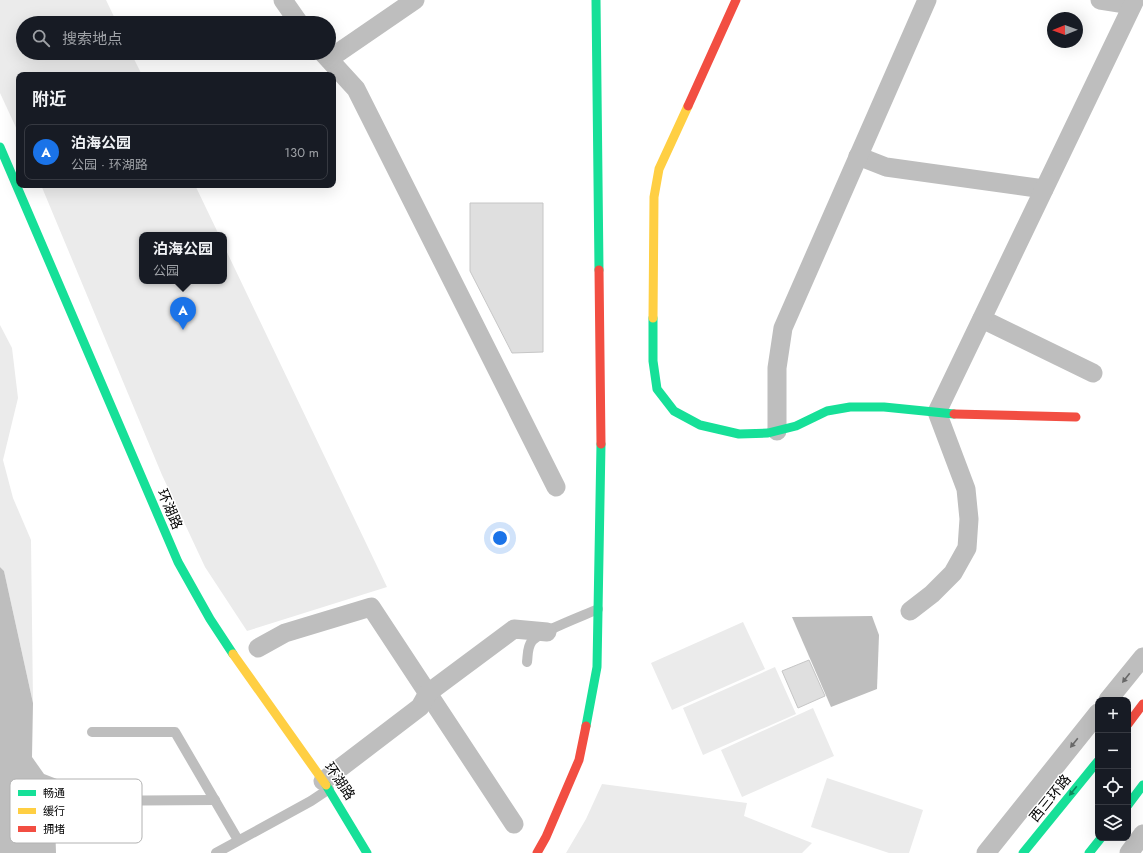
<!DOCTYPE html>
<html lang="zh">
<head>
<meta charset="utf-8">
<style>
  :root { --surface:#171b24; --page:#242831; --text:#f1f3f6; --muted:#9ea1a6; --line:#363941; --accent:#1a73e8 }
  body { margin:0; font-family:Jost,"Noto Sans SC",sans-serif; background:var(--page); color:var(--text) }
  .controls { position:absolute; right:12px; bottom:12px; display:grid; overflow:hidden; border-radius:8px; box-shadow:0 4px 16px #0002 }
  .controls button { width:36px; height:36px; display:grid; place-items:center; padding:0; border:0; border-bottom:1px solid var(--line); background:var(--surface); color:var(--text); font:20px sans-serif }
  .compass { position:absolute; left:1047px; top:12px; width:36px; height:36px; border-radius:50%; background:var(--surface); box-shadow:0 4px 16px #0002; rotate:269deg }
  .you { position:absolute; left:500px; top:538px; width:14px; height:14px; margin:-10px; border:3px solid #fff; border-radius:50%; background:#1a73e8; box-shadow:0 0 0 6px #1a73e833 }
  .badge { display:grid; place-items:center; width:26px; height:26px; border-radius:50%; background:var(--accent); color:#fff; font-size:13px; font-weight:700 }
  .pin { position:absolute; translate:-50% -33px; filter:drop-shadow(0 1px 2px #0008) }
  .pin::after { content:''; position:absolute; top:21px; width:14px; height:12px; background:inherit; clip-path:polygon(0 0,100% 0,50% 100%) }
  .popup { position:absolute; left:139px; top:232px; width:88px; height:52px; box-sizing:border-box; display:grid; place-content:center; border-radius:8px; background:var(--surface); filter:drop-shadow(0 1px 3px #0005); font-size:13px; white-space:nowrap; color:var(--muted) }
  .popup b { font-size:15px; color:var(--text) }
  .popup::after { content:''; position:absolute; left:50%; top:100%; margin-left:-8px; border:8px solid transparent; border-top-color:var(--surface) }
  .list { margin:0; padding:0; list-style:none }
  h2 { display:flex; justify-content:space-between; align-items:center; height:52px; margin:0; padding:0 16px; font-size:17px }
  h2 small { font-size:13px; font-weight:400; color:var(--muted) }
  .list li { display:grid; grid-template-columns:26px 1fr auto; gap:12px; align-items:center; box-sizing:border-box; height:56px; margin:0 8px 8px; padding:0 8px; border:1px solid var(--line); border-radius:8px }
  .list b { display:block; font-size:15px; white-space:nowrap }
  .list p { margin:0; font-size:13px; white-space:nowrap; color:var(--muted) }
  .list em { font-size:13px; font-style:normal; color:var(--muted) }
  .icon { flex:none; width:22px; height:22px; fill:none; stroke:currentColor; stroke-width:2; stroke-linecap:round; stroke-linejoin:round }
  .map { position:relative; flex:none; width:1143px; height:853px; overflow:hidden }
  .search { position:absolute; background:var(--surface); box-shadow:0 4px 16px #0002; left:16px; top:16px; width:320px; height:44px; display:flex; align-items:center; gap:10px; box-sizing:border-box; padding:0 14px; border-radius:22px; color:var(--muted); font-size:15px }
  .panel { position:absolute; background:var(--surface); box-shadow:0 4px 16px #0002; left:16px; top:72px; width:320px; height:116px; border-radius:8px }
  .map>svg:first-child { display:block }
  .green { fill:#ebebeb }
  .water { fill:#bebebe }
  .building { fill:#dfdfdf; stroke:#c6c6c6 }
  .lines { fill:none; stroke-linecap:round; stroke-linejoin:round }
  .lane { stroke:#bebebe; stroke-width:10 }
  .street { stroke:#bebebe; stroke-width:19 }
  .fast { stroke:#16e098; stroke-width:9 }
  .slow { stroke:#ffcf43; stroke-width:9 }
  .jam { stroke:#f24e42; stroke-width:9 }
  .oneway { fill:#686868 }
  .oneway2 { fill:#0d865b }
  .labels { text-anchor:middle; stroke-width:3; stroke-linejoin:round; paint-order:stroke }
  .street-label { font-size:14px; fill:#000; stroke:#fff }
  .key { fill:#fff; stroke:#b2b2b2; stroke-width:1 }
  .key-label { font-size:11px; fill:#000 }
</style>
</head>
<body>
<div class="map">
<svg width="1143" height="853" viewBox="0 0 1143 853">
  <rect width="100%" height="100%" fill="#fff"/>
  <g class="green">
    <polygon points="0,0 106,0 117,23 23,23 23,53 131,53 142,75 19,75 19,134 0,93"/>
    <polygon points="41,185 195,185 219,235 142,235 142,281 224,281 224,246 387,587 247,631 205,567 162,475"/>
    <polygon points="0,325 12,348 18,398 3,460 13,498 31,540 33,703 4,571 0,567"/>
    <polygon points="743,622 765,669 672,710 651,663"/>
    <polygon points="775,667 796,714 703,755 683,708"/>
    <polygon points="813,708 834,756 742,797 721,750"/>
    <polygon points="827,778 923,810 909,853 889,853 811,827"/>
    <polygon points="602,784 747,803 744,816 812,843 802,853 566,853 586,819"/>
  </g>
  <g class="water">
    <polygon points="0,567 4,571 33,703 32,757 44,774 62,781 66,794 63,810 62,824 55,822 56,853 0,853"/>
    <polygon points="872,616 879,635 877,689 831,707 792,617"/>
  </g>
  <g class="building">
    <polygon points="470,203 543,203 543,352 512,353 470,271"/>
    <polygon points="809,660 825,696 798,708 782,671"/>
  </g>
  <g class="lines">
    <g class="lane">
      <path d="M527,662C528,655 527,647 532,641C539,632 585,615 598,609"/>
      <polyline points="92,732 175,732 238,840"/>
      <polyline points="69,801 215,800"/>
      <polyline points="216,853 311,801 329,789"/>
    </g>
    <g class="street">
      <polyline points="283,0 299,23"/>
      <polyline points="1100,0 1132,5"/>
      <polyline points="323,53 356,89 556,487"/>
      <polyline points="329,59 415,0"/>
      <polyline points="858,156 886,167 1044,189"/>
      <polyline points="982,319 1093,373"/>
      <polyline points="777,431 777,368 783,328 927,0"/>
      <polyline points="910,611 932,594 953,573 967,548 969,519 966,489 937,412 1135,0"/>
      <polyline points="258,648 285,633 371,607 514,824"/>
      <polyline points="1108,700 1143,657"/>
      <polyline points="323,781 420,707 428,693 514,629 547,632"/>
      <polyline points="986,853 1098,713"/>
      <polyline points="1129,853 1143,834"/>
    </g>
    <g class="fast">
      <polyline points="596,0 599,270"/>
      <polyline points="0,147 178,562 210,619 233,654"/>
      <polyline points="653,318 653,361 657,389 674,411 700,425 739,434 768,433 796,426 827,411 850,407 884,407 954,414"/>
      <polyline points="586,726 597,667 601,444"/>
      <polyline points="326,785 367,853"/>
      <polyline points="1128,805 1143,785"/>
      <polyline points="1023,853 1098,761"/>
      <polyline points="1089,853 1101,838"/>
    </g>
    <g class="slow">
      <polyline points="653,318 654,197 659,169 688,106"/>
      <polyline points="233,654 326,785"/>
    </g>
    <g class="jam">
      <polyline points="688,106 736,0"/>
      <polyline points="599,270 601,444"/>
      <polyline points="954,414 1076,417"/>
      <polyline points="1128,724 1143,704"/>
      <polyline points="537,853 546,837 579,760 586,726"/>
    </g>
  </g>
  <defs><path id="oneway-solid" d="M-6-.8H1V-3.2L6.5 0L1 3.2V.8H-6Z"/></defs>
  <g class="oneway">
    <use href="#oneway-solid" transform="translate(1126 678) rotate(128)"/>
    <use href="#oneway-solid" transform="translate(1074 743) rotate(129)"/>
  </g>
  <use class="oneway2" href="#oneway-solid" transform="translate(1073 791) rotate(129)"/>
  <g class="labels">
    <g class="street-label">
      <text transform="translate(170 509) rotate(67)" y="5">环湖路</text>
      <text transform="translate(340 781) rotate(56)" y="5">环湖路</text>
      <text transform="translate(1050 798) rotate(-51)" y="5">西三环路</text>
    </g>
  </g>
  <rect x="10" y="779" width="132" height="64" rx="6" class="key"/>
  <rect x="18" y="790" width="18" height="6" fill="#16e098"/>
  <rect x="18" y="808" width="18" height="6" fill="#ffcf43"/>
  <rect x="18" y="826" width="18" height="6" fill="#f24e42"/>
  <g class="key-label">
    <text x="43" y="797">畅通</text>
    <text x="43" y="815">缓行</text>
    <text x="43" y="833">拥堵</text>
  </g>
</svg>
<div class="controls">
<button>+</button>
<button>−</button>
<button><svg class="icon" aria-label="locate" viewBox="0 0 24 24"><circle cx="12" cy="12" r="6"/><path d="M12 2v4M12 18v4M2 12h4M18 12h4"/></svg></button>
<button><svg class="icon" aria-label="layers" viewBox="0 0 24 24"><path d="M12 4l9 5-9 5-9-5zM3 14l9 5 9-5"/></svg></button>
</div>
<svg class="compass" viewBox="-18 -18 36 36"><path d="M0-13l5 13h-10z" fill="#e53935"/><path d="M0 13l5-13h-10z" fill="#9ea1a6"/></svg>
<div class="you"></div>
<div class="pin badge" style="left:183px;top:330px">A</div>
<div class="popup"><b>泊海公园</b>公园</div>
<div class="search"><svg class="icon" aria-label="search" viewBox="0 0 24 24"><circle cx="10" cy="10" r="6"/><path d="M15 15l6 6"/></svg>搜索地点</div>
<section class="panel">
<h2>附近<small></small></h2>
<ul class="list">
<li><span class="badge">A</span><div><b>泊海公园</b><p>公园 · 环湖路</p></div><em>130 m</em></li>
</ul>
</section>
</div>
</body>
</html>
